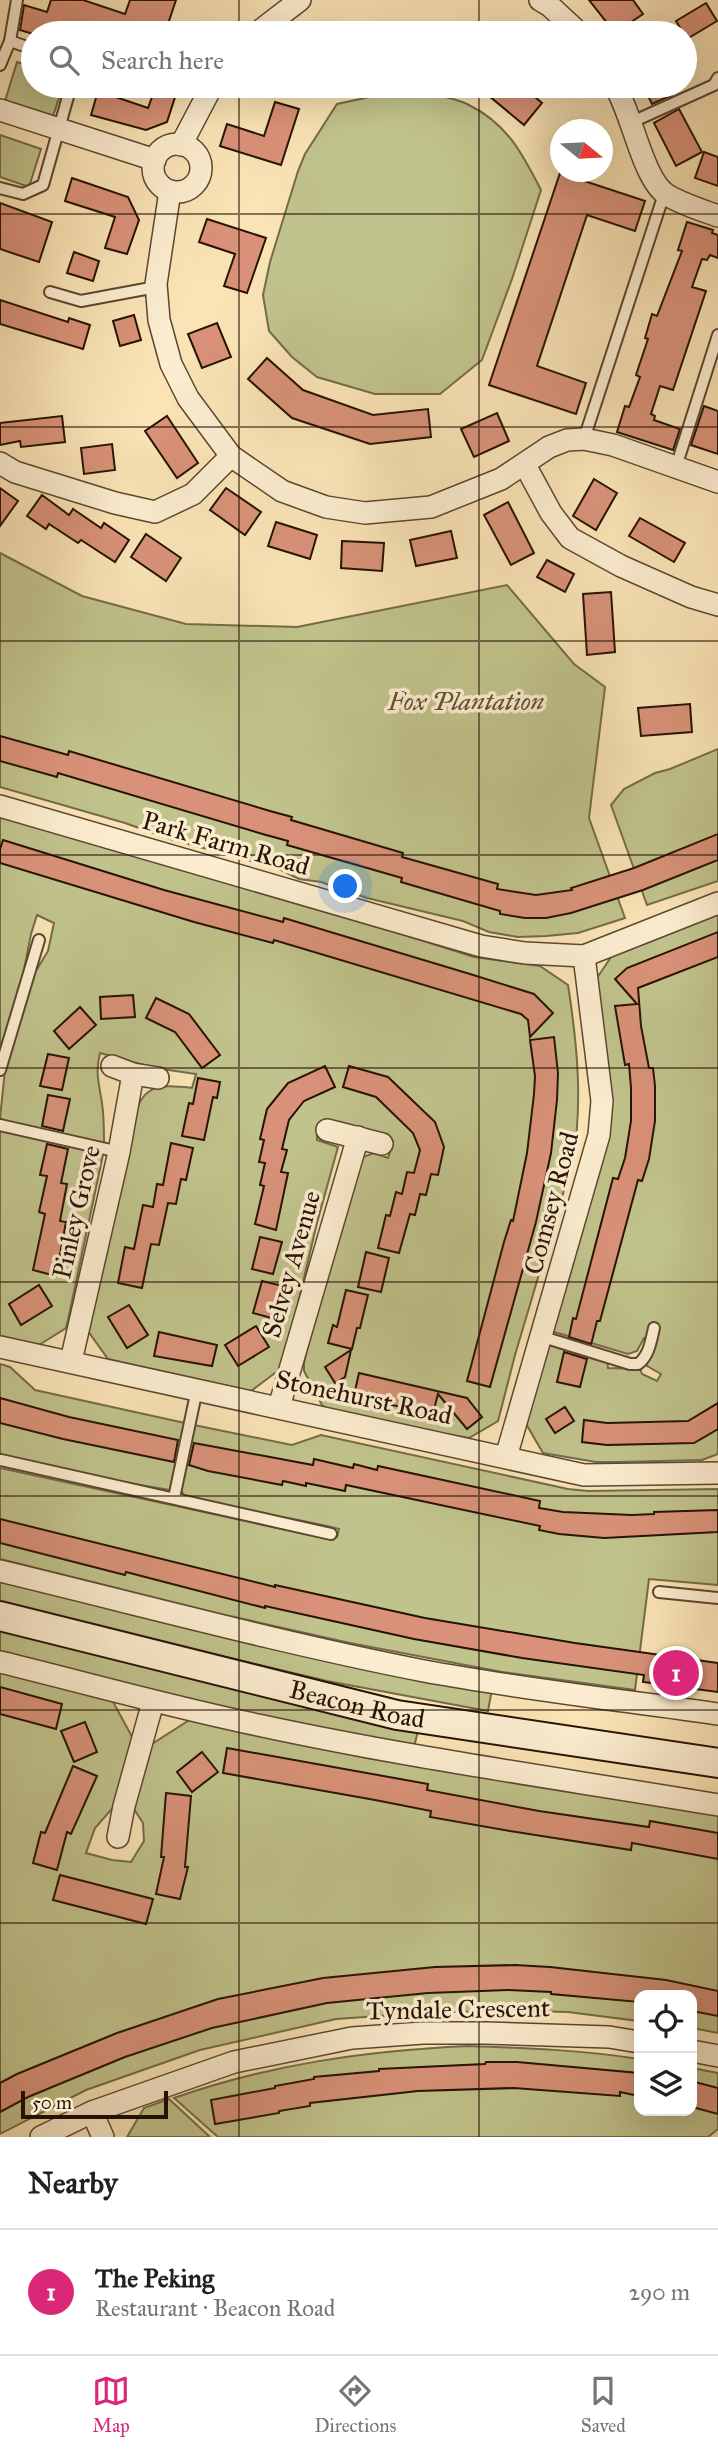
<!DOCTYPE html>
<html lang="en">
<head>
<meta charset="utf-8">
<style>
  :root { --surface:#fff; --page:#f2f2f2; --text:#202124; --muted:#757577; --line:#e0e0e0; --accent:#db2777 }
  body { margin:0; font-family:"IM FELL Great Primer",serif; background:var(--page); color:var(--text) }
  .controls { position:absolute; right:21px; bottom:21px; display:grid; overflow:hidden; border-radius:14px; box-shadow:0 7px 28px #0002 }
  .controls button { width:63px; height:63px; display:grid; place-items:center; padding:0; border:0; border-bottom:2px solid var(--line); background:var(--surface); color:var(--text); font:35px sans-serif }
  .compass { position:absolute; left:550px; top:119px; width:63px; height:63px; border-radius:50%; background:var(--surface); box-shadow:0 7px 28px #0002; rotate:108deg }
  .scale { position:absolute; left:21px; bottom:18px; width:147px; box-sizing:border-box; padding-left:7px; border:4px solid #271304; border-top:0; font-size:19px; line-height:24px; white-space:nowrap; color:#271304; -webkit-text-stroke:5px #fcedd0; paint-order:stroke }
  .you { position:absolute; left:346px; top:887px; width:24px; height:24px; margin:-18px; border:5px solid #fff; border-radius:50%; background:#1a73e8; box-shadow:0 0 0 10px #1a73e833 }
  .badge { display:grid; place-items:center; width:46px; height:46px; border-radius:50%; background:var(--accent); color:#fff; font-size:23px; font-weight:700 }
  .pin { position:absolute; translate:-50% -50%; border:4px solid #fff; box-shadow:0 2px 7px #0006 }
  .list { margin:0; padding:0; list-style:none }
  h2 { display:flex; justify-content:space-between; align-items:center; height:91px; margin:0; padding:0 28px; font-size:30px }
  h2 small { font-size:23px; font-weight:400; color:var(--muted) }
  .list li { display:grid; grid-template-columns:46px 1fr auto; gap:21px; align-items:center; box-sizing:border-box; height:126px; padding:0 28px; border-top:2px solid var(--line) }
  .list b { display:block; font-size:26px; white-space:nowrap }
  .list p { margin:0; font-size:23px; white-space:nowrap; color:var(--muted) }
  .list em { font-size:23px; font-style:normal; color:var(--muted) }
  .icon { flex:none; width:38px; height:38px; fill:none; stroke:currentColor; stroke-width:2; stroke-linecap:round; stroke-linejoin:round }
  .map { position:relative; flex:none; width:718px; height:2137px; overflow:hidden }
  .search { position:absolute; background:var(--surface); box-shadow:0 7px 28px #0002; left:21px; right:21px; top:21px; height:77px; display:flex; align-items:center; gap:18px; box-sizing:border-box; padding:0 24px; border-radius:38px; color:var(--muted); font-size:26px }
  .sheet { height:217px; background:var(--surface) }
  nav { display:flex; justify-content:space-around; align-items:center; box-sizing:border-box; height:98px; border-top:2px solid var(--line); background:var(--surface); font-size:19px; color:var(--muted) }
  nav a { display:grid; justify-items:center; gap:4px }
  nav .on { color:var(--accent) }
  .map>svg:first-child { display:block }
  .green { fill:#c1c38c; stroke:#746b48; stroke-width:2 }
  .building { fill:#d99279; stroke:#271304; stroke-width:2 }
  .lines { fill:none; stroke-linecap:round; stroke-linejoin:round }
  .lane-casing { stroke:#5c4730; stroke-width:14 }
  .street-casing { stroke:#5c4730; stroke-width:24 }
  .secondary-casing { stroke:#271304; stroke-width:32 }
  .lane { stroke:#fcedd0; stroke-width:10 }
  .street { stroke:#fcedd0; stroke-width:21 }
  .secondary { stroke:#fcedd0; stroke-width:28 }
  .grid { fill:none; stroke:#271304; stroke-width:2; stroke-opacity:0.55 }
  .labels { text-anchor:middle; stroke-width:7; stroke-linejoin:round; paint-order:stroke }
  .park-label { font-size:26px; font-style:italic; fill:#5d5134; stroke:#fcedd0 }
  .street-label { font-size:26px; fill:#271304; stroke:#fcedd0 }
</style>
</head>
<body>
<div class="map">
<svg width="718" height="2137" viewBox="0 0 718 2137">
  <rect width="100%" height="100%" fill="#fae4b6"/>
  <filter id="stains"><feTurbulence type="fractalNoise" baseFrequency=".00286" numOctaves="4"/><feColorMatrix values="0 0 0 0 .2 0 0 0 0 .09 0 0 0 0 .02 0 0 0 .5 -.17"/></filter>
  <radialGradient id="worn" r=".72"><stop offset=".6" stop-color="#630" stop-opacity="0"/><stop offset="1" stop-color="#630" stop-opacity=".3"/></radialGradient>
  <g class="green">
    <polygon points="17,62 33,67 33,86 63,86 53,116 5,101"/>
    <path d="M419,91C434,95 453,97 467,104C507,123 522,153 541,190L512,279L482,360L440,394H375L317,377L292,357L269,331L263,295L270,262L298,171L305,154L337,104L379,95Z"/>
    <polygon points="0,135 41,149 29,187 0,177"/>
    <polygon points="0,553 82,596 186,624 297,627 507,585 574,664 605,687 589,818 625,918 578,933 546,936 518,937 489,932 463,921 367,898 321,882 299,879 277,868 170,839 125,823 0,787"/>
    <polygon points="718,749 718,881 647,905 611,805 624,789 655,773 670,769"/>
    <path d="M0,817L392,931L474,957L540,966L568,985C577,1043 583,1101 573,1160L515,1355L498,1421L469,1438L410,1428L328,1409L322,1405L304,1371V1363L314,1319L360,1158L374,1153L388,1158L393,1142L378,1134L317,1132V1140L338,1147L317,1223L283,1367L251,1391L108,1359L88,1331L105,1261L137,1109C146,1082 167,1085 192,1088L196,1074L155,1068L100,1053C95,1072 99,1084 102,1103C104,1116 104,1129 104,1143L9,1123L0,1118L6,1061L31,979L48,951L54,923L37,915L31,934L23,975L0,1050Z"/>
    <polygon points="718,913 718,1454 702,1460 619,1462 596,1462 543,1453 525,1422 549,1340 607,1359 608,1368 640,1369 642,1374 657,1381 661,1374 647,1366 650,1340 644,1338 637,1351 628,1354 551,1331 570,1275 591,1190 595,981 615,951"/>
    <polygon points="0,1128 104,1150 68,1320 66,1328 39,1345 0,1336"/>
    <polygon points="0,1364 10,1367 35,1390 185,1423 170,1490 116,1481 1,1455 0,1457"/>
    <path d="M194,1425L292,1445L321,1435L568,1489L588,1491L718,1489V1585L649,1579L635,1690L502,1672L350,1643L221,1614L0,1559V1468L329,1539L337,1537L339,1529C288,1515 234,1513 184,1495L180,1489Z"/>
    <polygon points="0,1580 492,1689 488,1711 327,1681 0,1604"/>
    <polygon points="0,1625 420,1723 414,1747 272,1719 0,1654"/>
    <polygon points="0,1672 111,1698 136,1744 118,1802 95,1828 86,1853 112,1860 131,1862 144,1841 143,1823 134,1809 152,1744 191,1719 367,1758 718,1815 718,2033 692,2028 692,1995 639,1995 639,2021 568,2012 531,2011 439,2012 336,2019 200,2050 86,2090 0,2134"/>
    <path d="M468,2046C526,2048 582,2050 639,2059V2111H692V2068L718,2073V2129L708,2137H218L174,2098C271,2064 365,2051 468,2046Z"/>
    <polygon points="169,2099 210,2137 127,2137 144,2108"/>
  </g>
  <g class="building">
    <polygon points="51,0 83,0 125,14 130,0 176,0 165,33 30,33 20,30 24,5 47,12"/>
    <polygon points="589,0 633,0 643,14 615,33"/>
    <polygon points="706,3 717,21 687,39 676,21"/>
    <polygon points="156,86 177,91 167,122 146,130 91,115 98,91 148,108"/>
    <polygon points="477,86 522,86 542,103 524,125"/>
    <polygon points="643,86 667,86 672,95 652,104"/>
    <polygon points="275,102 299,109 281,165 220,146 227,124 264,136"/>
    <polygon points="679,109 702,152 676,166 654,123"/>
    <polygon points="704,152 718,157 718,186 695,178"/>
    <polygon points="560,173 645,201 635,231 587,215 537,366 586,383 576,414 489,385"/>
    <polygon points="72,178 128,197 139,220 127,254 105,248 115,217 65,201"/>
    <polygon points="0,203 52,222 39,262 0,249"/>
    <polygon points="207,219 266,238 247,293 224,286 235,254 199,242"/>
    <polygon points="687,222 713,230 712,233 718,235 718,258 710,255 707,260 702,259 692,287 706,291 673,390 660,386 651,414 655,416 654,420 680,429 673,450 617,432 625,406 629,407 640,377 636,375 648,339 645,338 652,314 657,316 682,251 678,250"/>
    <polygon points="74,252 99,261 93,281 67,273"/>
    <polygon points="0,300 68,322 69,318 90,325 83,349 0,324"/>
    <polygon points="134,315 141,340 120,346 113,321"/>
    <polygon points="217,323 231,357 202,368 188,334"/>
    <polygon points="267,358 303,390 373,415 428,409 431,437 370,444 292,418 248,379"/>
    <polygon points="704,406 718,411 718,454 691,445"/>
    <polygon points="497,413 509,441 474,457 461,429"/>
    <polygon points="62,416 65,442 21,447 20,441 0,445 0,423"/>
    <polygon points="167,416 198,463 177,478 145,431"/>
    <polygon points="112,444 115,470 84,474 81,448"/>
    <polygon points="594,479 617,493 596,530 573,516"/>
    <polygon points="0,488 18,501 0,526"/>
    <polygon points="226,488 261,512 245,535 210,510"/>
    <polygon points="42,495 69,515 73,509 101,528 104,523 129,540 115,562 81,540 78,543 49,524 46,529 27,516"/>
    <polygon points="508,502 534,553 511,565 484,515"/>
    <polygon points="640,518 685,543 674,562 629,536"/>
    <polygon points="276,522 317,535 310,559 268,546"/>
    <polygon points="451,531 457,558 416,566 410,540"/>
    <polygon points="146,534 181,558 166,581 131,557"/>
    <polygon points="342,541 384,543 382,571 341,568"/>
    <polygon points="547,560 574,574 565,592 537,577"/>
    <polygon points="611,592 615,652 587,655 583,594"/>
    <polygon points="690,704 692,732 641,736 638,708"/>
    <polygon points="0,736 68,755 69,751 270,811 292,817 291,820 403,853 402,857 498,884 497,889 536,895 572,890 571,888 634,868 718,834 718,860 643,890 571,913 546,918 525,918 500,914 500,911 401,882 402,878 287,845 288,841 266,835 58,773 57,777 0,761"/>
    <polygon points="3,840 164,890 283,922 284,918 470,974 534,994 553,1013 530,1037 528,1020 521,1014 274,940 273,943 194,922 0,863 0,849"/>
    <polygon points="718,932 718,957 638,988 641,1026 649,1068 653,1068 655,1086 655,1121 649,1159 642,1181 638,1180 600,1321 597,1321 592,1341 591,1344 569,1337 573,1318 576,1319 613,1178 618,1179 625,1158 631,1121 631,1088 629,1064 625,1065 615,1006 637,1004 615,979 627,968"/>
    <polygon points="133,995 135,1017 101,1019 100,997"/>
    <polygon points="156,998 189,1014 220,1055 202,1068 175,1032 146,1018"/>
    <polygon points="80,1007 96,1025 69,1049 54,1031"/>
    <polygon points="554,1037 558,1073 557,1100 551,1153 536,1222 490,1387 467,1381 504,1242 511,1220 513,1221 527,1153 534,1094 535,1076 530,1040"/>
    <polygon points="48,1054 69,1058 62,1090 40,1086"/>
    <polygon points="325,1066 335,1087 304,1101 289,1120 282,1149 287,1150 281,1172 288,1173 276,1230 255,1224 264,1186 260,1185 265,1163 259,1162 264,1140 260,1139 267,1109 288,1083"/>
    <polygon points="349,1066 388,1077 435,1122 444,1147 438,1175 431,1174 426,1195 420,1194 415,1215 410,1214 399,1253 378,1248 386,1215 390,1216 396,1192 402,1194 407,1172 414,1173 420,1150 413,1133 376,1097 343,1087"/>
    <polygon points="198,1078 220,1082 217,1098 213,1097 204,1140 182,1136 189,1103 193,1104"/>
    <polygon points="48,1095 70,1099 63,1131 42,1126"/>
    <polygon points="171,1143 193,1148 186,1180 181,1179 176,1204 168,1203 159,1245 151,1244 142,1288 118,1283 125,1247 134,1249 143,1205 153,1207 157,1184 163,1185"/>
    <polygon points="47,1144 68,1149 61,1183 67,1184 60,1221 66,1222 56,1276 33,1270 45,1214 39,1212 47,1176 40,1175"/>
    <polygon points="260,1237 282,1242 273,1274 252,1269"/>
    <polygon points="366,1252 389,1258 381,1292 358,1287"/>
    <polygon points="262,1281 283,1286 275,1319 253,1313"/>
    <polygon points="39,1285 52,1306 21,1325 9,1304"/>
    <polygon points="346,1290 368,1295 360,1328 357,1328 352,1349 328,1343 333,1325 337,1327"/>
    <polygon points="129,1305 148,1335 127,1348 108,1317"/>
    <polygon points="256,1326 269,1347 238,1366 225,1345"/>
    <polygon points="159,1332 217,1345 212,1366 154,1356"/>
    <polygon points="351,1350 345,1377 335,1383 325,1367"/>
    <polygon points="564,1352 587,1359 580,1387 557,1382"/>
    <polygon points="359,1373 467,1398 482,1417 467,1429 438,1394 433,1413 376,1402 354,1395"/>
    <polygon points="0,1398 69,1417 178,1440 174,1462 63,1439 0,1423"/>
    <polygon points="718,1403 718,1429 694,1443 607,1445 582,1442 584,1420 607,1423 688,1421"/>
    <polygon points="565,1407 574,1421 555,1433 546,1419"/>
    <polygon points="194,1443 313,1465 314,1459 353,1468 354,1464 377,1470 378,1466 540,1501 539,1508 563,1512 632,1515 654,1514 654,1512 718,1510 718,1532 604,1538 559,1534 539,1530 540,1526 346,1485 345,1491 306,1483 306,1486 283,1481 282,1485 208,1471 189,1465"/>
    <polygon points="0,1519 275,1587 275,1585 425,1618 575,1643 718,1663 718,1692 643,1682 644,1675 522,1658 414,1639 265,1606 265,1608 126,1572 125,1575 0,1543"/>
    <polygon points="0,1687 62,1704 56,1729 0,1714"/>
    <polygon points="85,1722 97,1752 74,1762 61,1731"/>
    <polygon points="227,1748 428,1784 427,1790 539,1811 649,1827 650,1821 718,1833 718,1859 632,1843 631,1850 510,1831 430,1817 431,1811 375,1800 223,1773"/>
    <polygon points="202,1752 218,1772 192,1792 177,1772"/>
    <polygon points="73,1766 97,1776 71,1834 67,1832 57,1870 33,1863 41,1832 45,1833"/>
    <polygon points="166,1793 191,1796 185,1867 188,1867 180,1899 156,1894 164,1857 161,1857"/>
    <polygon points="60,1875 153,1899 146,1924 53,1900"/>
    <polygon points="515,1965 550,1967 666,1980 718,1991 718,2016 692,2011 692,1995 639,1995 639,2002 551,1994 551,1992 508,1990 428,1993 327,2003 212,2028 125,2057 28,2097 0,2112 0,2083 17,2074 117,2033 218,1999 323,1978 435,1967"/>
    <polygon points="486,2062 517,2062 639,2073 639,2096 620,2092 620,2096 514,2088 418,2091 310,2103 310,2106 279,2111 279,2113 215,2124 211,2100 275,2088 275,2086 314,2079 314,2077 379,2071 379,2069 485,2064"/>
    <polygon points="695,2082 718,2088 718,2114 692,2107 692,2083 695,2084"/>
  </g>
  <g class="lines">
    <defs>
      <g id="lane">
        <polyline points="10,41 17,0"/>
        <polyline points="0,65 10,41 33,49"/>
        <polyline points="632,122 714,85 718,78"/>
        <polyline points="0,188 23,194 43,185 71,86"/>
        <polyline points="50,292 81,301 156,287"/>
        <polyline points="584,439 664,194"/>
        <polyline points="676,467 718,335"/>
        <polyline points="0,1070 39,940"/>
        <polyline points="0,1125 119,1152"/>
        <path d="M543,1337L630,1364H638C649,1356 651,1341 654,1328"/>
        <polyline points="1,1460 331,1534"/>
        <polyline points="174,1498 197,1389"/>
        <polyline points="659,1592 718,1598"/>
      </g>
      <g id="street">
        <polyline points="540,0 550,6 579,33"/>
        <polyline points="257,33 300,0"/>
        <path d="M615,86C632,113 643,180 667,195C682,204 701,210 718,216"/>
        <polyline points="0,110 155,160"/>
        <circle cx="177" cy="168" r="24"/>
        <polyline points="181,145 212,86"/>
        <polyline points="170,191 156,284 159,320 171,364 188,398 231,456 282,491 326,507 365,513 431,507 501,479 549,447 567,440 584,439 613,445 718,482"/>
        <polyline points="0,463 15,472 115,503 155,512 193,494 231,456"/>
        <polyline points="525,465 551,513 570,538 621,566 691,597 718,605"/>
        <polyline points="0,806 481,946 525,953 584,956 718,903"/>
        <polyline points="112,1066 133,1074 158,1078"/>
        <polyline points="327,1130 382,1144"/>
        <polyline points="0,1347 584,1475 718,1473"/>
        <polyline points="71,1361 119,1152 133,1074"/>
        <polyline points="279,1407 358,1137"/>
        <polyline points="506,1457 599,1135 602,1101 584,956"/>
        <path d="M0,1571C141,1605 281,1643 424,1671C522,1689 620,1700 718,1714"/>
        <path d="M0,1662C86,1683 171,1707 258,1725C410,1758 564,1779 718,1805"/>
        <polyline points="118,1837 124,1806 153,1702"/>
        <polyline points="692,2051 718,2056"/>
        <polyline points="92,2112 103,2137"/>
        <polyline points="41,2137 92,2112 234,2062 352,2038 423,2033 485,2033 609,2037 639,2042"/>
      </g>
      <g id="secondary">
        <path id="s1" d="M0,1616L397,1715L718,1763"/>
      </g>
    </defs>
    <use href="#lane" class="lane-casing"/>
    <use href="#street" class="street-casing"/>
    <use href="#secondary" class="secondary-casing"/>
    <use href="#lane" class="lane"/>
    <use href="#street" class="street"/>
    <use href="#secondary" class="secondary"/>
  </g>
  <path class="grid" d="M239,0V33M479,0V33M239,86V2137M479,86V2137M0,214H718M0,427H718M0,641H718M0,855H718M0,1068H718M0,1282H718M0,1496H718M0,1710H718M0,1923H718"/>
  <g class="labels">
    <g class="park-label">
      <text x="466" y="710">Fox Plantation</text>
    </g>
    <g class="street-label">
      <text transform="translate(226 843) rotate(16)" y="9">Park Farm Road</text>
      <text transform="translate(551 1203) rotate(-75)" y="9">Comsey Road</text>
      <text transform="translate(76 1212) rotate(-77)" y="9">Pinley Grove</text>
      <text transform="translate(291 1264) rotate(-74)" y="9">Selvey Avenue</text>
      <text transform="translate(364 1397) rotate(12)" y="9">Stonehurst Road</text>
      <text dy="9" stroke="none"><textPath href="#s1" startOffset="368">Beacon Road</textPath></text>
      <text transform="translate(458 2009) rotate(-1)" y="9">Tyndale Crescent</text>
    </g>
  </g>
  <rect width="100%" height="100%" filter="url(#stains)"/>
  <rect width="100%" height="100%" fill="url(#worn)"/>
</svg>
<div class="controls">
<button><svg class="icon" aria-label="locate" viewBox="0 0 24 24"><circle cx="12" cy="12" r="6"/><path d="M12 2v4M12 18v4M2 12h4M18 12h4"/></svg></button>
<button><svg class="icon" aria-label="layers" viewBox="0 0 24 24"><path d="M12 4l9 5-9 5-9-5zM3 14l9 5 9-5"/></svg></button>
</div>
<svg class="compass" viewBox="-18 -18 36 36"><path d="M0-13l5 13h-10z" fill="#e53935"/><path d="M0 13l5-13h-10z" fill="#757577"/></svg>
<div class="scale">50 m</div>
<div class="you"></div>
<div class="pin badge" style="left:676px;top:1673px">1</div>
<div class="search"><svg class="icon" aria-label="search" viewBox="0 0 24 24"><circle cx="10" cy="10" r="6"/><path d="M15 15l6 6"/></svg>Search here</div>
</div>
<section class="sheet">
<h2>Nearby<small></small></h2>
<ul class="list">
<li><span class="badge">1</span><div><b>The Peking</b><p>Restaurant · Beacon Road</p></div><em>290 m</em></li>
</ul>
</section>
<nav>
<a class="on"><svg class="icon" aria-label="map" viewBox="0 0 24 24"><path d="M3 6l6-2 6 2 6-2v14l-6 2-6-2-6 2zM9 4v14M15 6v14"/></svg>Map</a>
<a><svg class="icon" aria-label="directions" viewBox="0 0 24 24"><path d="M12 3l9 9-9 9-9-9zM9 14v-3h6M13 9l2 2-2 2"/></svg>Directions</a>
<a><svg class="icon" aria-label="saved" viewBox="0 0 24 24"><path d="M7 4h10v16l-5-4-5 4z"/></svg>Saved</a>
</nav>
</body>
</html>
